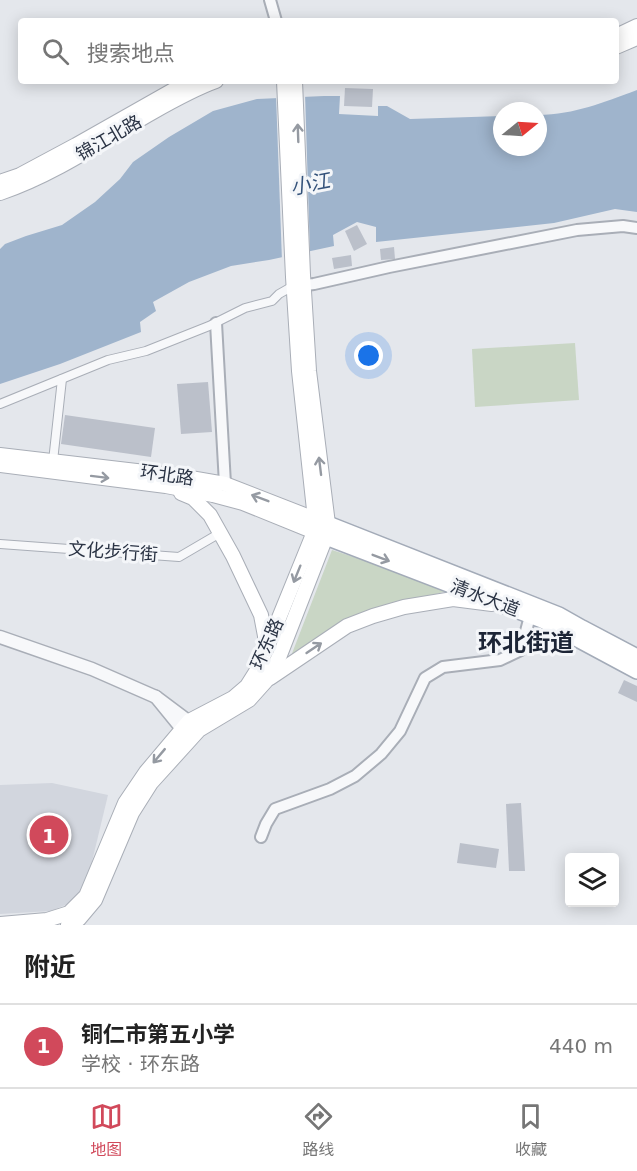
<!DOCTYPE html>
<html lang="zh">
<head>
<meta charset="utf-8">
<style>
  :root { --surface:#fff; --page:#f2f2f2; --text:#222; --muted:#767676; --line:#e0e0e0; --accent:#d1495b }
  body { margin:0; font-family:"DejaVu Sans","Noto Sans SC",sans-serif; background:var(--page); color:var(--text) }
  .controls { position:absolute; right:18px; bottom:18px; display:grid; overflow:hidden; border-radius:6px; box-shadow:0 3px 15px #0003 }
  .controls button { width:54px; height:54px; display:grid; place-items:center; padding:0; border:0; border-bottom:2px solid var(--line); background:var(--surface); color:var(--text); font:30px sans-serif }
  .compass { position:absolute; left:493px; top:102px; width:54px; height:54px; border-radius:50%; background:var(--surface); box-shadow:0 3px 15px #0003; rotate:72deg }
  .you { position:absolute; left:369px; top:356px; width:21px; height:21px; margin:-15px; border:4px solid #fff; border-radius:50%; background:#1a73e8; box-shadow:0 0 0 9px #1a73e833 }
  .badge { display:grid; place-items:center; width:39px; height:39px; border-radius:50%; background:var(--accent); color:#fff; font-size:20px; font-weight:700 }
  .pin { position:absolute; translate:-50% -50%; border:3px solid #fff; box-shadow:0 2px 6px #0006 }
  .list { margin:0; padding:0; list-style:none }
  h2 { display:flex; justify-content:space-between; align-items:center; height:78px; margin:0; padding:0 24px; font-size:26px }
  h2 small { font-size:20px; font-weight:400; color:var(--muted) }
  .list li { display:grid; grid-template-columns:39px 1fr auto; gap:18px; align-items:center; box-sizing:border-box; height:84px; padding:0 24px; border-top:2px solid var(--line) }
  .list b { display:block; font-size:22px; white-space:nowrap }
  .list p { margin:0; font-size:20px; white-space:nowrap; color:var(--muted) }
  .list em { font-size:20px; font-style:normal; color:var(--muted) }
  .icon { flex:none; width:33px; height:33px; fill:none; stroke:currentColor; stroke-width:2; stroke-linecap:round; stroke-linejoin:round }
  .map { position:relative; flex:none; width:637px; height:925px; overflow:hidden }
  .search { position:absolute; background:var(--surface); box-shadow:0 3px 15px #0003; left:18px; right:18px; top:18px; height:66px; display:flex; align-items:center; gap:15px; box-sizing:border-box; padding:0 21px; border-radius:6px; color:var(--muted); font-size:22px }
  .sheet { height:162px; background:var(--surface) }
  nav { display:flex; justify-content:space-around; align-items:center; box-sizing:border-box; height:84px; border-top:2px solid var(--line); background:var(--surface); font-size:16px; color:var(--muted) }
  nav a { display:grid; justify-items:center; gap:3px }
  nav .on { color:var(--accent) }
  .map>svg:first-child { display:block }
  .built { fill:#d2d6de }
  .green { fill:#c9d6c5 }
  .water { fill:#9fb4cc }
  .pier { fill:#e4e7ec }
  .building { fill:#bbc0ca }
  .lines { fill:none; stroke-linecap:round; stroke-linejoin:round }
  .pedestrian-casing { stroke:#a9aeb7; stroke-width:10 }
  .minor-casing { stroke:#a9aeb7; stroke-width:14 }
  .tertiary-casing { stroke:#a9aeb7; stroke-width:15 }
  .secondary-casing { stroke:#a9aeb7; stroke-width:16 }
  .primary-casing { stroke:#a3abb8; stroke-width:18 }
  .pedestrian { stroke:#f7f8fa; stroke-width:8 }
  .minor { stroke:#f7f8fa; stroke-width:10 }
  .tertiary { stroke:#f7f8fa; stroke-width:12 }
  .secondary { stroke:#fff; stroke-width:14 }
  .primary { stroke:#fff; stroke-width:15 }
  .oneway { stroke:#959aa2 }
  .labels { text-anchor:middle; stroke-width:6; stroke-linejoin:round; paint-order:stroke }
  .street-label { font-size:18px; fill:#2b3445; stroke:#f4f6f9 }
  .water-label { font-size:20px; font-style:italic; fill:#34527a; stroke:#f4f6f9 }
  .district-label { font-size:24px; font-weight:bold; fill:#1d2536; stroke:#f4f6f9 }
</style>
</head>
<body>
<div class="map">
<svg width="637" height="925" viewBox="0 0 637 925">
  <rect width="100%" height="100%" fill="#e4e7ec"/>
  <polygon class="built" points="52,783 108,795 89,874 82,889 70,903 51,911 0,914 0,785"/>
  <g class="green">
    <polygon points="575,343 579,400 475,407 472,349"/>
    <polygon points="332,550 453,589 380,611 291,656"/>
  </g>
  <path class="water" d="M637,90V212L615,209L554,223L376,242V227L357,222L333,235L334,246L269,260L231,266L189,282L153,302L156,311L140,322L141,332L60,364L0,384V249L5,244L26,236L62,225L95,202L120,179L133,162L169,137L213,111L257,99L324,96H340L339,114L378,116V106H387L410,119L502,116V147H538V115C576,114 602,103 637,90Z"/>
  <polygon class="pier" points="305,94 310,254 282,261 276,95"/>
  <g class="building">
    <polygon points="345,88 373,89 372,107 344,106"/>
    <polygon points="357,225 367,244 354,251 345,231"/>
    <polygon points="394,247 395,259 381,260 380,249"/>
    <polygon points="351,255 352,266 334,269 332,258"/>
    <polygon points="208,382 212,432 181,434 177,384"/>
    <polygon points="65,415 155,428 151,457 61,444"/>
    <polygon points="624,680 637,686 637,702 618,693"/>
    <polygon points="521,803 525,871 509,871 506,804"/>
    <polygon points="460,843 499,849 496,868 457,863"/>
  </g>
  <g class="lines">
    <defs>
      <g id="pedestrian">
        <polyline points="0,404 108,360 146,351 209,326 245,308 272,301 279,294 293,286"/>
        <polyline points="53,461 62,379"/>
        <polyline points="0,544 179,557 220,533"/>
      </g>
      <g id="minor">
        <polyline points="270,0 276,21"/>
        <polyline points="297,286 314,284 389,267 577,230 623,226 637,228"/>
        <polyline points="216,323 225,484"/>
        <polyline points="261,837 266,824 275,809 330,789 355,776 381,754 400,731 425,678 443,667 500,660 521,650 530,616"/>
      </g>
      <g id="tertiary">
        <polyline points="0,637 92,669 156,697"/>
        <polyline points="187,735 156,697 196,727"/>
      </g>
      <g id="secondary">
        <polyline points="616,36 637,26"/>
        <polyline points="616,47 637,38"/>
        <polyline points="0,182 20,175 76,145 189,81"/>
        <path d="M0,193C51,176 100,143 146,116C169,103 191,90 216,81"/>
        <polyline points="0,455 179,476 225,484 320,521"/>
        <polyline points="0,465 166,486 213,495 243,503 322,535"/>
        <polyline points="181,493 193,498 210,515 233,556 261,615 265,636 265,647"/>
        <polyline points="270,678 347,626 373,616 404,607 453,599 492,604"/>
        <polyline points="0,924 47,920 69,913 86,896 125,803 146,772 189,721 233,698 247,686 259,667 314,532 315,519 299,371 293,277 284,81"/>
        <polyline points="68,925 79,919 95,900 132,813 151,783 199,730 249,700 266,681 280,655 326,537 328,524 309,371 303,275 295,81"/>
      </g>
      <g id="primary">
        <polyline points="328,524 559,615 582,628 637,657"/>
        <polyline points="326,537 542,620 637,671"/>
      </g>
    </defs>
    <use href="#pedestrian" class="pedestrian-casing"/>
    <use href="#minor" class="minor-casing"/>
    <use href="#tertiary" class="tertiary-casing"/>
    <use href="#secondary" class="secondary-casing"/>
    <use href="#primary" class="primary-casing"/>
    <use href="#pedestrian" class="pedestrian"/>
    <use href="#minor" class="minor"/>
    <use href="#tertiary" class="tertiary"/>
    <use href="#secondary" class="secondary"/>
    <use href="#primary" class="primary"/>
  </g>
  <defs><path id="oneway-shaft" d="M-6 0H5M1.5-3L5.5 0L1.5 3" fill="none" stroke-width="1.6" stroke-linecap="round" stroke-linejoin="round" transform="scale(1.5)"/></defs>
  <g class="oneway">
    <use href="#oneway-shaft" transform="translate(298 133) rotate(-92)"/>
    <use href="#oneway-shaft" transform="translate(320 466) rotate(-97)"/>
    <use href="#oneway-shaft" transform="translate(100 477) rotate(7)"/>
    <use href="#oneway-shaft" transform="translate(260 498) rotate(-159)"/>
    <use href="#oneway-shaft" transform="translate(381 558) rotate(21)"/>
    <use href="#oneway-shaft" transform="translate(297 574) rotate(112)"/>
    <use href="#oneway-shaft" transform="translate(314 648) rotate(-34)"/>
    <use href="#oneway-shaft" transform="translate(159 756) rotate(130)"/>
  </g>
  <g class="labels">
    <g class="street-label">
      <text transform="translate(109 138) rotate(-30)" y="6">锦江北路</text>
      <text transform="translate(167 475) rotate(8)" y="6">环北路</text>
      <text transform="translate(113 552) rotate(4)" y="6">文化步行街</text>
      <text transform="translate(485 598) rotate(21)" y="6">清水大道</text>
      <text transform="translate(267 644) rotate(-66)" y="6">环东路</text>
    </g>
    <g class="water-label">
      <text transform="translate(310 184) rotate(-11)" y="7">小江</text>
    </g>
    <g class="district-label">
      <text x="526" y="651">环北街道</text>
    </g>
  </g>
</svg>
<div class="controls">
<button><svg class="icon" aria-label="layers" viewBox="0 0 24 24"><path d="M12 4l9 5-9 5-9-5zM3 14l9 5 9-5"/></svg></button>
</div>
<svg class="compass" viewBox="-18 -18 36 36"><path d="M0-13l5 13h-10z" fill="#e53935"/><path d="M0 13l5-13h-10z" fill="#767676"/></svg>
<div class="you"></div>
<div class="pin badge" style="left:49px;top:835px">1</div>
<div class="search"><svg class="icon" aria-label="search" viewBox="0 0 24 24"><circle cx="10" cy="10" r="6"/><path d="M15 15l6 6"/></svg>搜索地点</div>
</div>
<section class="sheet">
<h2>附近<small></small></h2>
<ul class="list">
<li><span class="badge">1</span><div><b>铜仁市第五小学</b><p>学校 · 环东路</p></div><em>440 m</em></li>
</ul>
</section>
<nav>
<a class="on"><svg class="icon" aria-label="map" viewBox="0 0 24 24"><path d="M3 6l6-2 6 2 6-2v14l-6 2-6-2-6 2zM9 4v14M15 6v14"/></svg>地图</a>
<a><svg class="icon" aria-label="directions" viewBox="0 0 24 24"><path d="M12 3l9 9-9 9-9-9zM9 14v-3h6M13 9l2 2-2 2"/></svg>路线</a>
<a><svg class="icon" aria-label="saved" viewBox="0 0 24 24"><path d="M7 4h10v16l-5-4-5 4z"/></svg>收藏</a>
</nav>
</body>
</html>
